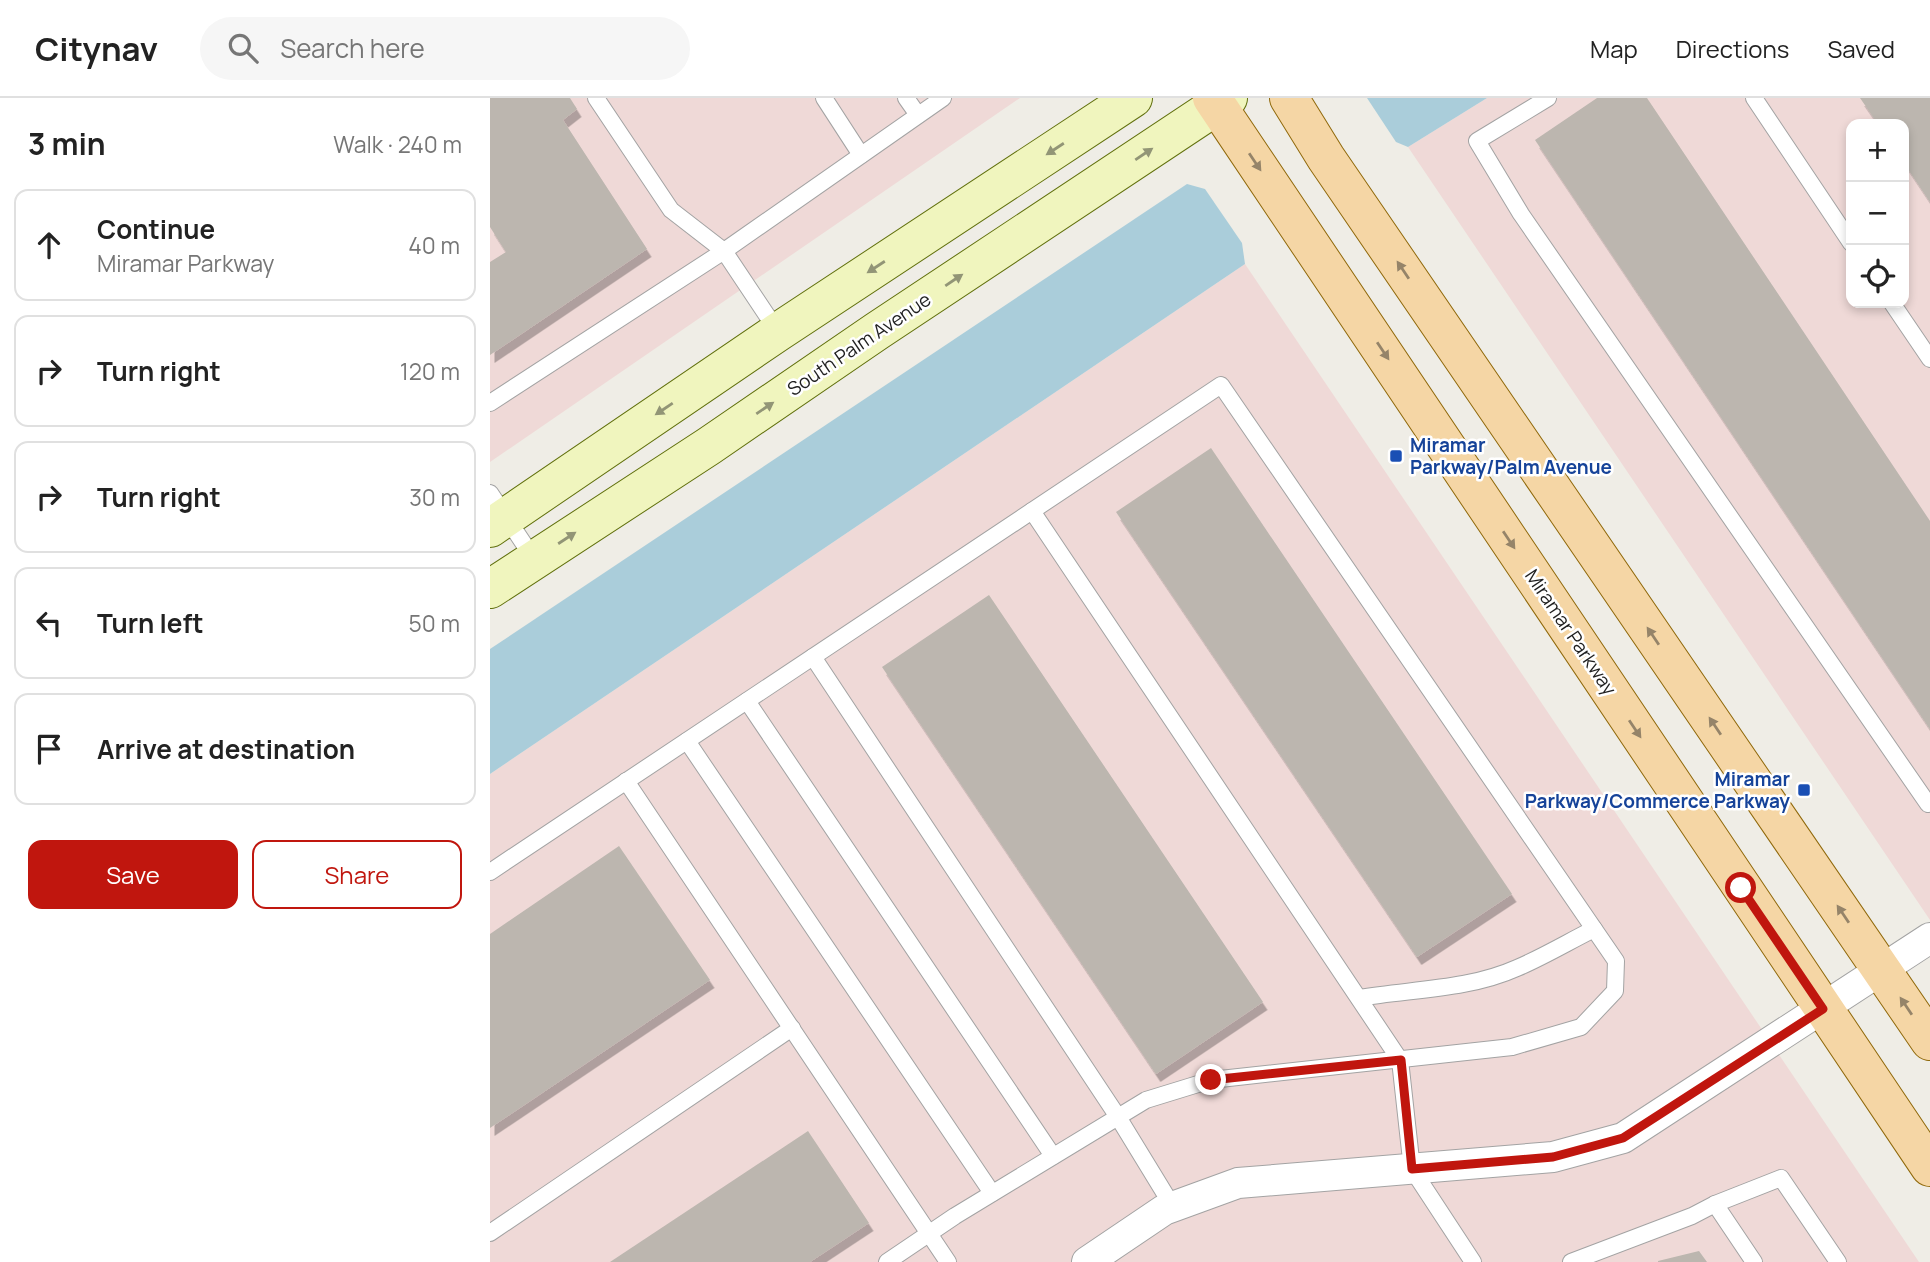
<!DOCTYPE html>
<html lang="en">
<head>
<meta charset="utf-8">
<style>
  :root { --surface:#fff; --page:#f6f6f6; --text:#222; --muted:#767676; --line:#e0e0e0; --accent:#c0160e }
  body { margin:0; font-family:Manrope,sans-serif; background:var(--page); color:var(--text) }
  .controls { position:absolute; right:21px; top:21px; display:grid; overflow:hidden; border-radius:14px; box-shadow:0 4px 10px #0003 }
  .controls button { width:63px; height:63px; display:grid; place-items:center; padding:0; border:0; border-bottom:2px solid var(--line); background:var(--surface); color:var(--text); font:35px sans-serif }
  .stop { position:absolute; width:21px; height:21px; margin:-16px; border:5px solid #c0160e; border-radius:50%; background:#fff }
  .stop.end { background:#c0160e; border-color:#fff; box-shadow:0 2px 7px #0008 }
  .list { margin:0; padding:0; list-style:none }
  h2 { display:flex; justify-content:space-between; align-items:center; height:91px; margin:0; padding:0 28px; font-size:30px }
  h2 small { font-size:23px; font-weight:400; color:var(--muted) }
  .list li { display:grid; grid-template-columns:46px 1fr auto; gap:21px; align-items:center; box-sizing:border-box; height:112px; margin:0 14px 14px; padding:0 14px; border:2px solid var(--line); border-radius:14px }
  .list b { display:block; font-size:26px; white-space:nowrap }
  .list p { margin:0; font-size:23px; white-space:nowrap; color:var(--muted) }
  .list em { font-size:23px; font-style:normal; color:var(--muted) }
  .actions { display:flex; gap:14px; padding:21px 28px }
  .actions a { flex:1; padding:16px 0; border:2px solid var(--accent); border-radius:14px; text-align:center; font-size:24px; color:var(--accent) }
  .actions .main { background:var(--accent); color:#fff }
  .icon { flex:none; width:38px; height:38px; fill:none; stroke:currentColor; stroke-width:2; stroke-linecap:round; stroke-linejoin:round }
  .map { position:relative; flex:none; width:1440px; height:1164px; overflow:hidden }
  header { display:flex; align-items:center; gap:42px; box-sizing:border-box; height:98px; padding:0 35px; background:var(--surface); border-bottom:2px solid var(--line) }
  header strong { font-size:33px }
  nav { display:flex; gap:38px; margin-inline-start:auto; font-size:24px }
  .search { width:490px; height:63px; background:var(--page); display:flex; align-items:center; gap:18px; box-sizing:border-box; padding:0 24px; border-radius:38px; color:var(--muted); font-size:26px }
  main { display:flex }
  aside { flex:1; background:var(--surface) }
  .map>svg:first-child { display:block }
  .commercial { fill:#efd9d7; fill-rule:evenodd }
  .water { fill:#aacdda }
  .building { fill:#bcb6af; filter:url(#shadow) }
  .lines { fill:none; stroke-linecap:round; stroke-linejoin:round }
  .service-casing { stroke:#a3a3a3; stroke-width:18 }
  .minor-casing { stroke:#a3a3a3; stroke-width:32 }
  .secondary-casing { stroke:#61700d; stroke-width:40 }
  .primary-casing { stroke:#90690b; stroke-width:40 }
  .service { stroke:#fff; stroke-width:16 }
  .minor { stroke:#fff; stroke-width:30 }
  .secondary { stroke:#f0f5be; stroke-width:38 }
  .primary { stroke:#f5d6a5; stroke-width:38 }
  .oneway { fill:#929576 }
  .oneway2 { fill:#958469 }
  .route { stroke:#c0160e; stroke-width:9 }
  .transit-dot { fill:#1a4fb4; stroke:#fff; stroke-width:2.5 }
  .labels { text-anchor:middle; stroke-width:5; stroke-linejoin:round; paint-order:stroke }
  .street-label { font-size:19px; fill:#1f1f1f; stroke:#fff }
  .transit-label { font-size:19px; font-weight:bold; fill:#164399; stroke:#fff; text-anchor:start }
</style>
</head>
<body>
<header>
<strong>Citynav</strong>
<div class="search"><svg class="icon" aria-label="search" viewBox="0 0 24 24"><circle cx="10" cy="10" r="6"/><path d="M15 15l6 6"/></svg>Search here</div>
<nav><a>Map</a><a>Directions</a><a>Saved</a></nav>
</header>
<main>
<aside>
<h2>3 min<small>Walk · 240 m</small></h2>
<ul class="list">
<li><svg class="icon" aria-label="ahead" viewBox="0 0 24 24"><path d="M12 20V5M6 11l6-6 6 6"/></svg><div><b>Continue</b><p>Miramar Parkway</p></div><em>40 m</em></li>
<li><svg class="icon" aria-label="right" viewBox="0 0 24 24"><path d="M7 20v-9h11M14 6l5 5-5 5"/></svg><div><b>Turn right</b></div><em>120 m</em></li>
<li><svg class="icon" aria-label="right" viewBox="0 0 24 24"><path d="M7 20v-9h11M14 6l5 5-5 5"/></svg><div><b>Turn right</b></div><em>30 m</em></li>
<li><svg class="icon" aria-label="left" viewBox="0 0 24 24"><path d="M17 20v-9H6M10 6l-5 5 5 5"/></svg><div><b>Turn left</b></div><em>50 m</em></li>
<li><svg class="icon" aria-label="arrive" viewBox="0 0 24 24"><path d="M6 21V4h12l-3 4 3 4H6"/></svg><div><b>Arrive at destination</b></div></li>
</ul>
<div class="actions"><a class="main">Save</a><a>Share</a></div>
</aside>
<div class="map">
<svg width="1440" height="1164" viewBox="0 0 1440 1164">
  <defs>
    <filter id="shadow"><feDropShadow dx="4.5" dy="8" stdDeviation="0" flood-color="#0004"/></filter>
  </defs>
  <rect width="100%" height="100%" fill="#efede6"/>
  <g class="commercial">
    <polygon points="0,0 530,0 0,364"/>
    <path d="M997,0H1440V822L918,49ZM1361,26H1414V205H1361Z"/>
    <polygon points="755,166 1429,1164 0,1164 0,676"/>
  </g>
  <g class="water">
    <polygon points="877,0 997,0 918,49 906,44"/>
    <polygon points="697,86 715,91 752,145 755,166 0,676 0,551"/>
  </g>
  <g class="building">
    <polygon points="0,0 80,0 87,11 73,22 157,151 0,257 0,164 16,154 0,129"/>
    <polygon points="1107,0 1157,0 1440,423 1440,631 1045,42"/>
    <polygon points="1370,0 1440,0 1440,104 1414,65 1414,26 1388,26"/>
    <polygon points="721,350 1022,796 927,859 626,414"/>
    <polygon points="499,497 773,904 666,976 392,569"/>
    <polygon points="129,748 220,882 0,1030 0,836"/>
    <polygon points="318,1033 379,1125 320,1164 120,1164"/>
    <polygon points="1209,1153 1217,1164 1168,1164 1168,1163"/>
  </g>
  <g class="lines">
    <defs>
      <g id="service">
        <polyline points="106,0 181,112 234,153 453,0"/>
        <polyline points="334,0 371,57"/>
        <polyline points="416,0 428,17"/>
        <polyline points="1058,0 987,43 1031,116 1438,706 1440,705"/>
        <polyline points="1264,0 1361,145"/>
        <polyline points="1402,205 1440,261"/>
        <polyline points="0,305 234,153 288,234"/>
        <polyline points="0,395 44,461"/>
        <polyline points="542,413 910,962 922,1071 983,1164"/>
        <polyline points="323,559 628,1019 683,1109"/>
        <polyline points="257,603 563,1058"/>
        <polyline points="197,643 502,1095"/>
        <polyline points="136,683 458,1164"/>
        <polyline points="0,774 731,287 1126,863 1125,893 1091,929 1022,949 721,982 656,1002 465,1118 397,1164"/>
        <path d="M869,900C921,891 978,892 1027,870C1053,859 1078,844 1104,831"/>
        <polyline points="0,1135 302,930"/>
        <polyline points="1081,1164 1202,1118 1225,1106"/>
        <polyline points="1264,1164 1225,1106 1291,1080 1348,1164"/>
      </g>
      <polyline id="minor" points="597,1164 674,1112 748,1085 1063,1059 1133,1040 1440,840"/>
      <g id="secondary">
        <polyline points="0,430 288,234 643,0"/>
        <polyline points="0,491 219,348 387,233 738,0"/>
      </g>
      <g id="primary">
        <polyline points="722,0 1440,1069"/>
        <polyline points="799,0 836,60 1440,943"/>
      </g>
    </defs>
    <use href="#service" class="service-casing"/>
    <use href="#minor" class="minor-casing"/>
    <use href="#secondary" class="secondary-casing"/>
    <use href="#primary" class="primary-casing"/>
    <use href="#service" class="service"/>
    <use href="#minor" class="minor"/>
    <use href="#secondary" class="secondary"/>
    <use href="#primary" class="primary"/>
  </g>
  <defs><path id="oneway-solid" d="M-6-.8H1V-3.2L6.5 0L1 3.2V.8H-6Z" transform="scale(1.75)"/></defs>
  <g class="oneway">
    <use href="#oneway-solid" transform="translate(565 51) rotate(147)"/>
    <use href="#oneway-solid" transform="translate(654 56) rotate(-34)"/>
    <use href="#oneway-solid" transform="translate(386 169) rotate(147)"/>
    <use href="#oneway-solid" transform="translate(464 182) rotate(-34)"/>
    <use href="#oneway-solid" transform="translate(275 310) rotate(-34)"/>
    <use href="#oneway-solid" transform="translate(174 311) rotate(146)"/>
    <use href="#oneway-solid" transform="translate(77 440) rotate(-33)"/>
  </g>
  <g class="oneway2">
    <use href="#oneway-solid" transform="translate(765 64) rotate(56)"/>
    <use href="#oneway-solid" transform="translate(913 172) rotate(-124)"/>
    <use href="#oneway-solid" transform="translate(893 253) rotate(56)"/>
    <use href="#oneway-solid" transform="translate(1019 442) rotate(56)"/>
    <use href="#oneway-solid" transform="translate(1163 538) rotate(-124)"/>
    <use href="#oneway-solid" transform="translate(1225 628) rotate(-124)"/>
    <use href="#oneway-solid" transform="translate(1145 631) rotate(56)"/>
    <use href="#oneway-solid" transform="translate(1353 816) rotate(-124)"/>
    <use href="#oneway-solid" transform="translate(1416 908) rotate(-124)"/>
  </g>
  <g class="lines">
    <polyline class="route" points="721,982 911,962 922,1071 1063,1059 1133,1040 1333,911 1251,790"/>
  </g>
  <g class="transit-dot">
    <rect x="899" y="351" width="14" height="14" rx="3.5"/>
    <rect x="1307" y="685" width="14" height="14" rx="3.5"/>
  </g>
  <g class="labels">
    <g class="street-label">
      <text transform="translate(369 246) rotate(-34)" y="7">South Palm Avenue</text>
      <text transform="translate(1081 534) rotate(56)" y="7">Miramar Parkway</text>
    </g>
    <g class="transit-label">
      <text x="920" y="354">Miramar<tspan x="920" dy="22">Parkway/Palm Avenue</tspan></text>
      <text x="1300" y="688" text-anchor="end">Miramar<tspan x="1300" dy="22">Parkway/Commerce Parkway</tspan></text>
    </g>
  </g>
</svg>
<div class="controls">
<button>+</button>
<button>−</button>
<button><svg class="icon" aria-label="locate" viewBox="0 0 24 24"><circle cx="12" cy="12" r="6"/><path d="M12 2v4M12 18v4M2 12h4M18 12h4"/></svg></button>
</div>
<div class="stop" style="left:1251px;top:790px"></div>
<div class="stop end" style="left:721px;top:982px"></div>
</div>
</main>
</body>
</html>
